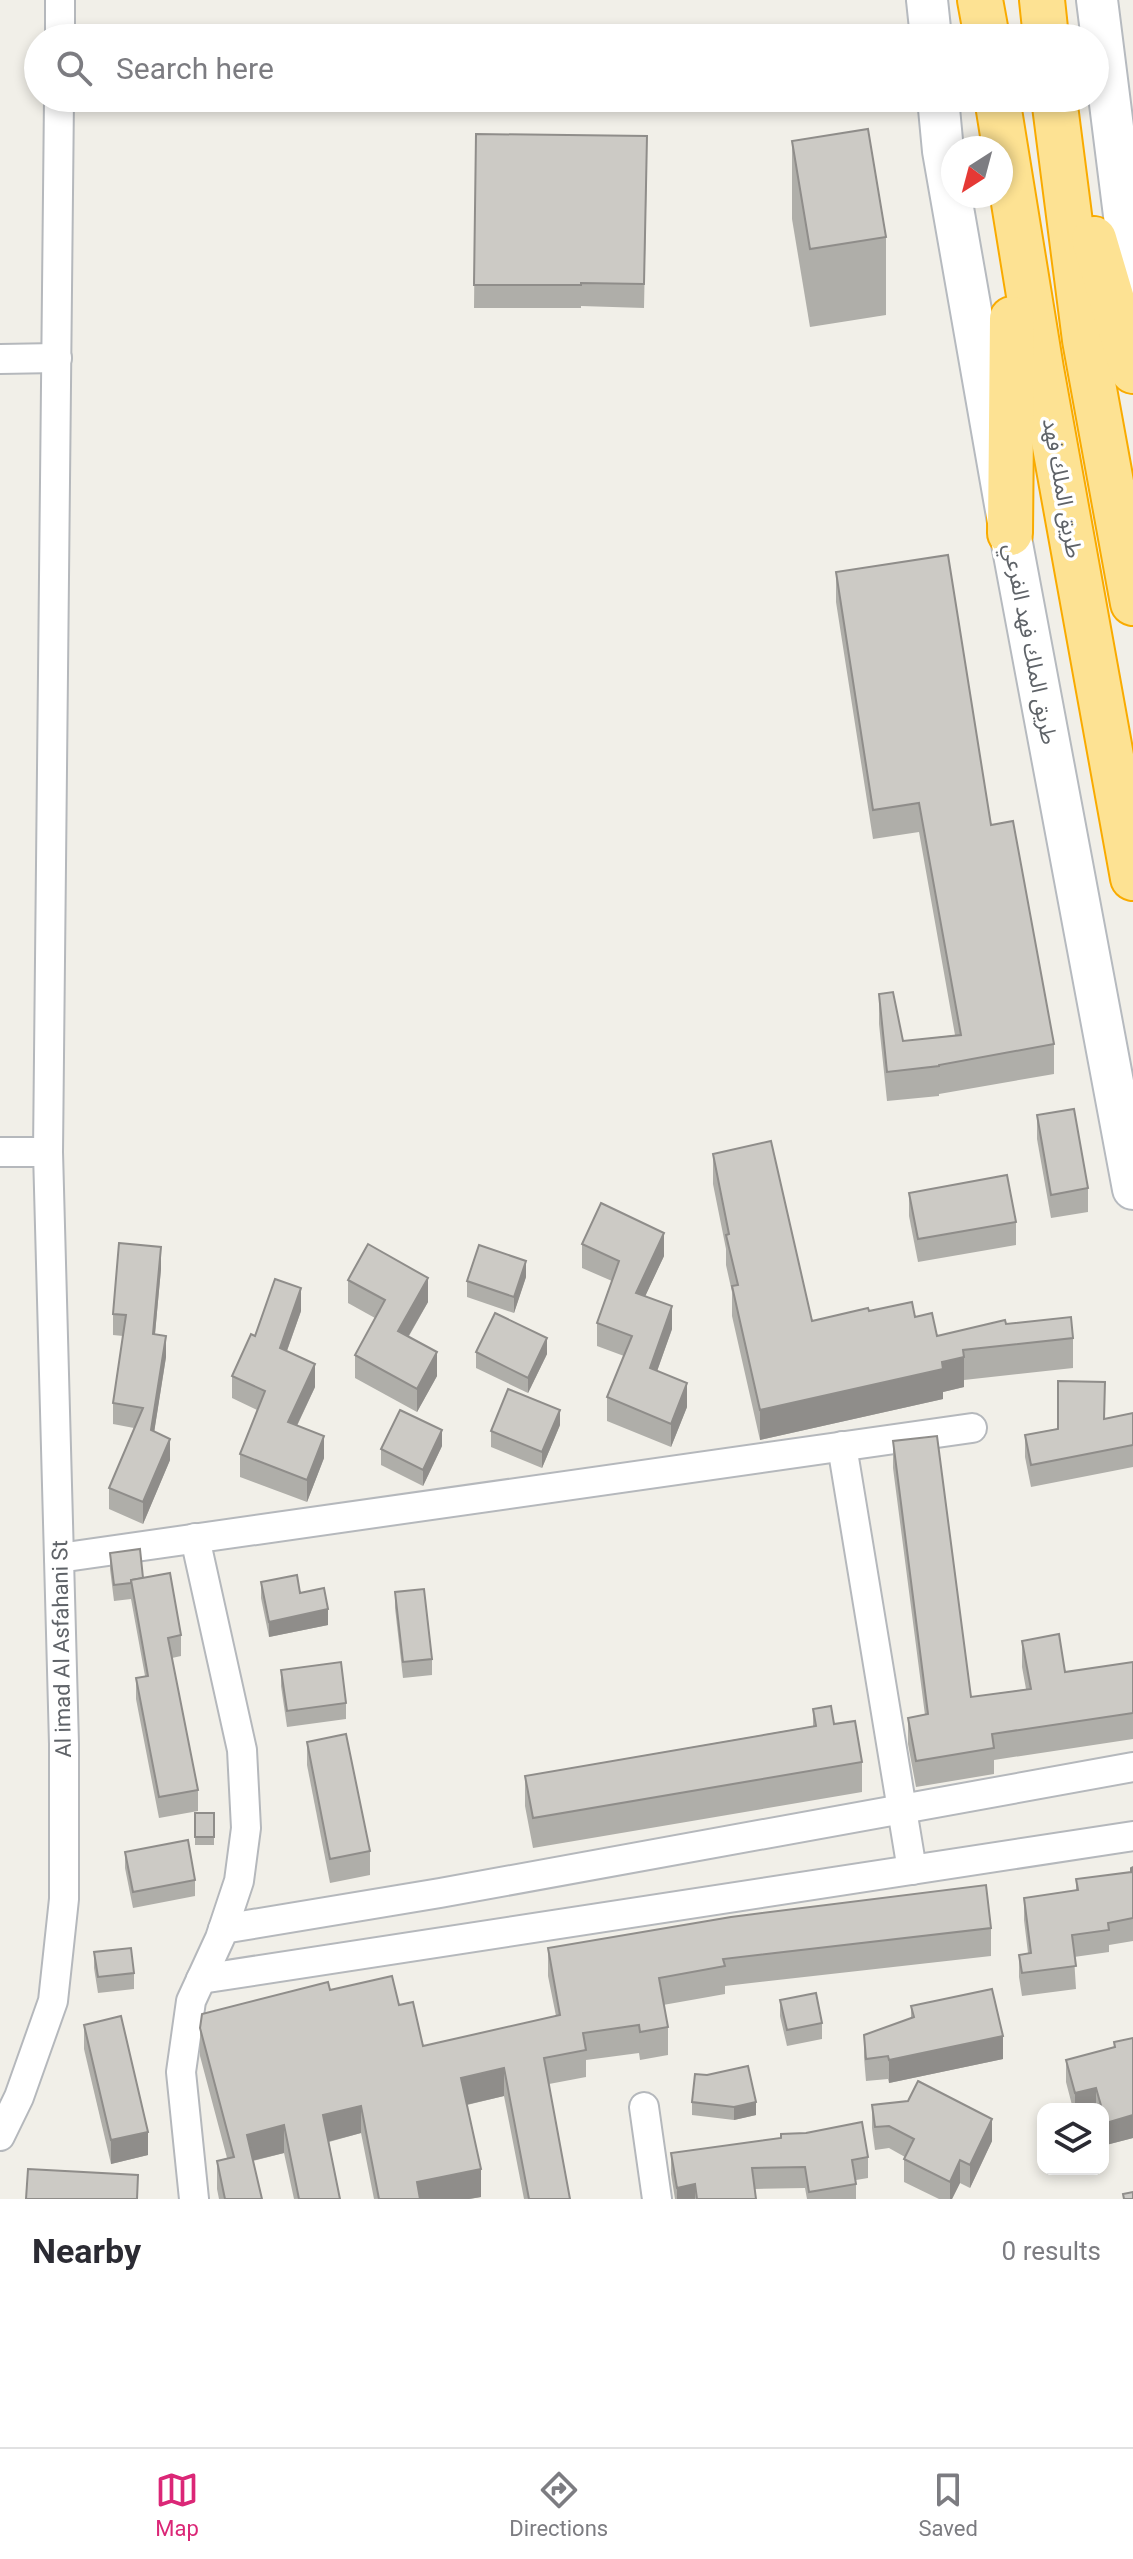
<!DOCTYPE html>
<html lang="en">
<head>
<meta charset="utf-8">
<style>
  :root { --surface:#fff; --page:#f2f2f3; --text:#2b2b33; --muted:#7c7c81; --line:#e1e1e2; --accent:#db2777 }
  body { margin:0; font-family:Roboto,"Noto Sans Arabic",sans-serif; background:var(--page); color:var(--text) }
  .controls { position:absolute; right:24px; bottom:24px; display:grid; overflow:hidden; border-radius:16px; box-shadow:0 4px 12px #0003 }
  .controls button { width:72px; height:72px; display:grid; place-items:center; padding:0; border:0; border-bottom:2px solid var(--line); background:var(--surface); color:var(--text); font:40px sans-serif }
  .compass { position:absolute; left:941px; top:136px; width:72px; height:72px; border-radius:50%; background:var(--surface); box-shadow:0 4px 12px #0003; rotate:216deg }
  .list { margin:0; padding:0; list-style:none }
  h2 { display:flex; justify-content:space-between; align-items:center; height:104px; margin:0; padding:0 32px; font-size:34px }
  h2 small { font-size:26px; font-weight:400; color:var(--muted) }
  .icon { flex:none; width:44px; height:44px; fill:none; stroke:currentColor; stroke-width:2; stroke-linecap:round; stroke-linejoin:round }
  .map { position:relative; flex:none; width:1133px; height:2199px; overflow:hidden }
  .search { position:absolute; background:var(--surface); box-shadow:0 4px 12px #0003; left:24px; right:24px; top:24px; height:88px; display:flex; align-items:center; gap:20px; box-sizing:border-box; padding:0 28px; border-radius:44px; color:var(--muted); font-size:30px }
  .sheet { height:248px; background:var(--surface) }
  nav { display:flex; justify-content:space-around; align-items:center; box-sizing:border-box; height:112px; border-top:2px solid var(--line); background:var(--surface); font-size:22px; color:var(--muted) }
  nav a { display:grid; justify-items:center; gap:4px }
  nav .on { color:var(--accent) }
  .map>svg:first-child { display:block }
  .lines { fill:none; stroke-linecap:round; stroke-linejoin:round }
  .minor-casing { stroke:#b5b8bc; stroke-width:32 }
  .secondary-casing { stroke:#b6babf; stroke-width:44 }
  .motorway-casing { stroke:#f9ab00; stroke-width:48 }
  .minor { stroke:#fff; stroke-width:28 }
  .secondary { stroke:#fff; stroke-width:40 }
  .motorway { stroke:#fde293; stroke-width:44 }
  .wall { fill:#afaea9 }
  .shaded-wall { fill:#8f8d8a }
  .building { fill:#cccac5; stroke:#8f8d8a; stroke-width:2 }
  .labels { text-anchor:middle; stroke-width:7; stroke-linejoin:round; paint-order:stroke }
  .street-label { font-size:22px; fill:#5f6368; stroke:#fff }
</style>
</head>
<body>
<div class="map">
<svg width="1133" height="2199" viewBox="0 0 1133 2199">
  <rect width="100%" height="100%" fill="#f1efe8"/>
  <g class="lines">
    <defs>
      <g id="minor">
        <polyline points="60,38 60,0"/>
        <polyline points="0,359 57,358"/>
        <polyline points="0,1152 48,1152"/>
        <polyline points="842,1446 912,1870"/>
        <polyline points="59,1558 972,1428"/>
        <polyline points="223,1929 440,1893 1133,1767"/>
        <polyline points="201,1979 1133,1836"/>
        <polyline points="644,2107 657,2199"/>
        <polyline points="0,2136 19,2097 53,2001 64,1899 64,1744 48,1152 59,98"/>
        <polyline points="194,2199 181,2072 191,2001 220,1938 239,1881 246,1828 242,1750 195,1538"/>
      </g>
      <g id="secondary">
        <polyline points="927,0 931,38"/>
        <polyline points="1097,0 1133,287"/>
        <polyline points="938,98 943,151 1010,533 1133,1189"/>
      </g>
      <g id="motorway">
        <polyline points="980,0 987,38"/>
        <polyline points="1042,0 1046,38"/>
        <polyline points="997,98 1041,369 1133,878"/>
        <polyline points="1054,98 1085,340 1133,603"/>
        <polyline points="1094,239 1133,371"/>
        <polyline points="1010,533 1012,319"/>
      </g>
    </defs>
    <use href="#minor" class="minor-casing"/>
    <use href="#secondary" class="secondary-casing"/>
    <use href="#motorway" class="motorway-casing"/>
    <use href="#minor" class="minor"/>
    <use href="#secondary" class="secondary"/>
    <use href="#motorway" class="motorway"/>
  </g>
  <g class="wall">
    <polygon points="476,134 647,160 644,308 581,306 581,308 474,308"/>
    <polygon points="792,141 886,237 886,315 810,327 792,219"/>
    <polygon points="836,572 991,825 1054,1044 1054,1074 939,1094 939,1096 887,1101 879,1024 879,994 903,1041 955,1035 919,832 873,839 836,602"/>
    <polygon points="1037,1115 1088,1188 1088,1212 1051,1218 1037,1139"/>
    <polygon points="713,1154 812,1321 869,1311 915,1317 937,1336 1006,1324 1073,1338 1073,1368 964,1380 964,1387 943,1392 943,1399 760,1440 732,1316 732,1292 726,1265 726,1249 713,1184"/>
    <polygon points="909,1193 1016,1222 1016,1245 918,1262 909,1216"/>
    <polygon points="582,1244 664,1256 645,1296 672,1329 657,1371 687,1407 671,1447 607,1421 607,1397 624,1356 597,1346 597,1323 612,1281 582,1268"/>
    <polygon points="161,1269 155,1334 166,1357 154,1432 170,1460 143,1524 109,1509 109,1488 134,1428 113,1424 113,1403 123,1336 113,1335 113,1314"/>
    <polygon points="526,1277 514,1313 467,1297 467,1281"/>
    <polygon points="348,1280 428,1302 409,1336 437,1376 417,1412 355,1378 355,1355 375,1318 348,1303"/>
    <polygon points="301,1311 287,1351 315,1387 297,1426 324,1458 307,1502 240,1477 240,1454 257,1410 232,1398 232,1376 255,1336"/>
    <polygon points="476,1352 547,1354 528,1393 476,1368"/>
    <polygon points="1133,1413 1133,1467 1031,1487 1025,1457 1025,1435"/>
    <polygon points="560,1425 542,1468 491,1447 491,1431"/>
    <polygon points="893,1441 971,1697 1026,1689 1022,1667 1022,1641 1065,1672 1133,1662 1133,1739 994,1760 994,1774 916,1787 908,1744 908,1718 925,1715 893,1468"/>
    <polygon points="442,1446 423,1486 381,1465 381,1449"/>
    <polygon points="110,1553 143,1578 181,1635 181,1656 172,1658 198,1790 198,1811 159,1818 136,1699 136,1678 145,1676 131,1599 114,1601 110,1569"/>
    <polygon points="261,1582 328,1625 269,1637 261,1598"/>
    <polygon points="395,1592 432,1659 432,1675 403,1678 395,1608"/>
    <polygon points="281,1670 346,1703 346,1719 287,1727 281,1686"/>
    <polygon points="813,1709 834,1724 862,1762 862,1792 533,1848 525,1806 525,1776 813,1726"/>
    <polygon points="307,1742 370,1851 370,1875 330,1883 307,1765"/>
    <rect x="195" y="1813" width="19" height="32"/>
    <polygon points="125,1852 195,1880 195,1896 133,1908 125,1868"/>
    <polygon points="1133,1867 1133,1941 1109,1945 1109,1952 1074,1957 1076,1989 1022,1996 1019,1977 1019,1955 1028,1953 1024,1920 1024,1898 1076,1891 1076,1879 1131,1872 1131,1868"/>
    <polygon points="991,1928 991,1956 725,1986 725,1994 663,2005 668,2027 668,2055 640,2060 639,2053 586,2060 586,2077 549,2084 570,2199 524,2199 504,2096 467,2105 481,2197 469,2199 374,2199 361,2133 329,2142 340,2199 294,2199 284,2153 253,2161 262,2199 219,2199 217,2189 217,2161 227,2158 200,2056 200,2028 330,1990 399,2005 423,2046 556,2016 548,1976 548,1948"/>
    <polygon points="94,1952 134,1973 134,1989 98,1993 94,1968"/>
    <polygon points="780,2000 822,2023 822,2039 787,2046 780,2016"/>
    <polygon points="911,2006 1003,2059 889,2083 888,2079 866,2081 864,2057 864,2035 911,2018"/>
    <polygon points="84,2025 148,2155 111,2164 84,2049"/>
    <polygon points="1133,2038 1133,2138 1106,2145 1103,2135 1103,2109 1073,2109 1066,2082 1066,2060 1114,2047 1114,2042"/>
    <polygon points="695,2074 756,2115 734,2120 692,2115 692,2102"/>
    <polygon points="872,2105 992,2141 970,2188 960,2183 952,2199 939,2199 904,2182 904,2159 905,2157 889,2148 875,2150 872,2128"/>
    <polygon points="671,2153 868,2157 868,2178 856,2180 856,2199 807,2199 805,2188 755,2189 756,2199 675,2199 671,2174"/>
  </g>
  <g class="shaded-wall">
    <polygon points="664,1233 664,1256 636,1316 636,1293"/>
    <polygon points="161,1247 161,1269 153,1355 153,1334"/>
    <polygon points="526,1261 526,1277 514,1313 514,1297"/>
    <polygon points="428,1278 428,1302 398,1354 398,1331"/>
    <polygon points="301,1288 301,1311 280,1370 280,1348"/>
    <polygon points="672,1306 672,1329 650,1391 650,1368"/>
    <polygon points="166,1336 166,1357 151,1452 151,1430"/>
    <polygon points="547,1338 547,1354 528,1393 528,1378"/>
    <polygon points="437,1352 437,1376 417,1412 417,1389"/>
    <polygon points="964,1357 964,1387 943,1392 943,1399 760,1440 760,1410"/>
    <polygon points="315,1364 315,1387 288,1444 288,1422"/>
    <polygon points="687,1383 687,1407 671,1447 671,1424"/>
    <polygon points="560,1410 560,1425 542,1468 542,1452"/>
    <polygon points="442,1430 442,1446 423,1486 423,1470"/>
    <polygon points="324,1436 324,1458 307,1502 307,1480"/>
    <polygon points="170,1439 170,1460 143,1524 143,1502"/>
    <polygon points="328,1609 328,1625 269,1637 269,1622"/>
    <polygon points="1003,2036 1003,2059 889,2083 889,2060"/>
    <polygon points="504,2068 504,2096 461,2106 461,2078"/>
    <polygon points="1096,2088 1096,2109 1075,2109 1075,2093"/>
    <polygon points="756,2102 756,2115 734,2120 734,2107"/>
    <polygon points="361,2106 361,2133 323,2143 323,2115"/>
    <polygon points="1133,2115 1133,2138 1106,2145 1106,2123"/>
    <polygon points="992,2119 992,2141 970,2188 970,2165"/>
    <polygon points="284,2125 284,2153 247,2162 247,2135"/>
    <polygon points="148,2132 148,2155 111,2164 111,2140"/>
    <polygon points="960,2160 960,2183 952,2199 950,2199 950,2182"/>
    <polygon points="481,2169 481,2197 469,2199 417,2199 417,2182"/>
    <polygon points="695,2184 695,2199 677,2199 677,2188"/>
  </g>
  <g class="building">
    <polygon points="868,129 886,237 810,249 792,141"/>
    <polygon points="476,134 647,136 644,284 581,283 581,285 474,285"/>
    <polygon points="948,555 991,825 1013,821 1054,1044 939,1065 939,1066 887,1072 879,994 893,992 903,1041 961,1035 919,803 873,810 836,572"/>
    <polygon points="1074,1109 1088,1188 1051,1195 1037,1115"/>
    <polygon points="771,1141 812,1321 868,1308 869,1311 912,1302 915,1317 932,1313 937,1336 1005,1320 1006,1324 1071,1317 1073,1338 963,1350 964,1357 942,1362 943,1369 760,1410 732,1286 738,1285 726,1235 729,1234 713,1154"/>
    <polygon points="1007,1175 1016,1222 918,1239 909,1193"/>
    <polygon points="601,1203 664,1233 636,1293 672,1306 650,1368 687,1383 671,1424 607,1397 632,1336 597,1323 619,1261 582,1244"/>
    <polygon points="119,1243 161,1247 153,1334 166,1336 151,1430 170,1439 143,1502 109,1488 143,1408 113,1403 126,1315 113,1314"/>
    <polygon points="368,1244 428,1278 398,1331 437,1352 417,1389 355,1355 385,1300 348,1280"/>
    <polygon points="479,1245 526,1261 514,1297 467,1281"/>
    <polygon points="275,1279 301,1288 280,1348 315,1364 288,1422 324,1436 307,1480 240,1454 265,1391 232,1376 251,1334 255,1336"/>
    <polygon points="495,1313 547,1338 528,1378 476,1352"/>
    <polygon points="1058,1381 1105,1382 1104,1419 1133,1413 1133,1445 1031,1465 1025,1435 1058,1429"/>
    <polygon points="508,1389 560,1410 542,1452 491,1431"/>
    <polygon points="400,1410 442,1430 423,1470 381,1449"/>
    <polygon points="937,1436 971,1697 1031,1689 1022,1641 1059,1634 1065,1672 1133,1662 1133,1713 992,1734 994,1748 916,1761 908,1718 928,1714 893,1441"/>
    <polygon points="140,1549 143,1578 131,1580 131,1583 114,1585 110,1553"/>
    <polygon points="170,1573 181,1635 168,1638 198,1790 159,1797 136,1678 148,1676 131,1580"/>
    <polygon points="297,1575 300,1593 324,1588 328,1609 269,1622 261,1582"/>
    <polygon points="424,1589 432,1659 403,1662 395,1592"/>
    <polygon points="341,1662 346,1703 287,1711 281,1670"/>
    <polygon points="831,1706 834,1724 855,1721 862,1762 533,1818 525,1776 816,1726 813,1709"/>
    <polygon points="346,1734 370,1851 330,1859 307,1742"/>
    <rect x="195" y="1813" width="19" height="24"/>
    <polygon points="188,1840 195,1880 133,1892 125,1852"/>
    <polygon points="1133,1867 1133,1918 1108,1923 1109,1930 1072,1935 1076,1966 1022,1973 1019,1955 1031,1953 1024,1898 1078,1890 1076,1879 1131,1872 1131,1868"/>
    <polygon points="986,1885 991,1928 723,1959 725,1966 659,1978 668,2027 640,2032 639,2025 583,2033 586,2050 544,2058 570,2199 529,2199 504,2068 461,2078 481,2169 417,2182 420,2199 379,2199 361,2106 323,2115 340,2199 299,2199 284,2125 247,2135 262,2199 225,2199 217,2161 234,2157 200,2028 202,2014 328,1982 330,1990 392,1976 399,2005 413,2002 423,2046 560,2015 548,1948 731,1917"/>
    <polygon points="131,1948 134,1973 98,1977 94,1952"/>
    <polygon points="992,1989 1003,2036 889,2060 888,2056 866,2059 864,2035 914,2017 911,2006"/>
    <polygon points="816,1993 822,2023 787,2030 780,2000"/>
    <polygon points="121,2016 148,2132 111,2140 84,2025"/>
    <polygon points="1133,2038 1133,2115 1106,2123 1103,2109 1102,2109 1096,2088 1075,2093 1066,2060 1115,2047 1114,2042"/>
    <polygon points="748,2066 756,2102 734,2107 692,2102 695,2074 707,2075"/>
    <polygon points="918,2081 992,2119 970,2165 960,2160 950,2182 904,2159 914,2139 889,2126 875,2127 872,2105 908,2101"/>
    <polygon points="862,2122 868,2157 852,2160 856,2184 809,2192 805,2167 752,2168 756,2199 697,2199 695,2184 677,2188 671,2153 781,2138 781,2134 806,2133"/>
    <polygon points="28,2169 138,2175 137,2199 26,2199"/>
    <polygon points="1133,2192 1133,2199 1124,2199 1123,2194"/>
  </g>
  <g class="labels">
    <g class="street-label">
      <text transform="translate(1063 488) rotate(80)" y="8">طريق الملك فهد</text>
      <text transform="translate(1031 644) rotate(79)" y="8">طريق الملك فهد الفرعي</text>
      <text transform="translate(61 1649) rotate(-91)" y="8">Al imad Al Asfahani St</text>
    </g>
  </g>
</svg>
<div class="controls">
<button><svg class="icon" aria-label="layers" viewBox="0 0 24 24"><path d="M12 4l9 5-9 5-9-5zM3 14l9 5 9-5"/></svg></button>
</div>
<svg class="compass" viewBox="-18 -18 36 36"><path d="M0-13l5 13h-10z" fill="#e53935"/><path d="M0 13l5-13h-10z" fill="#7c7c81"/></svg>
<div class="search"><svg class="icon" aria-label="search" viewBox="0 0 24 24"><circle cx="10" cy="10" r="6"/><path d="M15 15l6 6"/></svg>Search here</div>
</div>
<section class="sheet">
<h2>Nearby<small>0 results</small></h2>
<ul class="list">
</ul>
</section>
<nav>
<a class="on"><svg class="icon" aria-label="map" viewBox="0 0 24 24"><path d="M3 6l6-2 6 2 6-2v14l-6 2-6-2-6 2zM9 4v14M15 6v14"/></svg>Map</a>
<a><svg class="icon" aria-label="directions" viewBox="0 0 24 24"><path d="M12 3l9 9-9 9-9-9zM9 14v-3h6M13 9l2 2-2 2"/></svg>Directions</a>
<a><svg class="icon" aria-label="saved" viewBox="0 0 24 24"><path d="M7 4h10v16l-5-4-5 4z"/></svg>Saved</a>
</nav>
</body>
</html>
